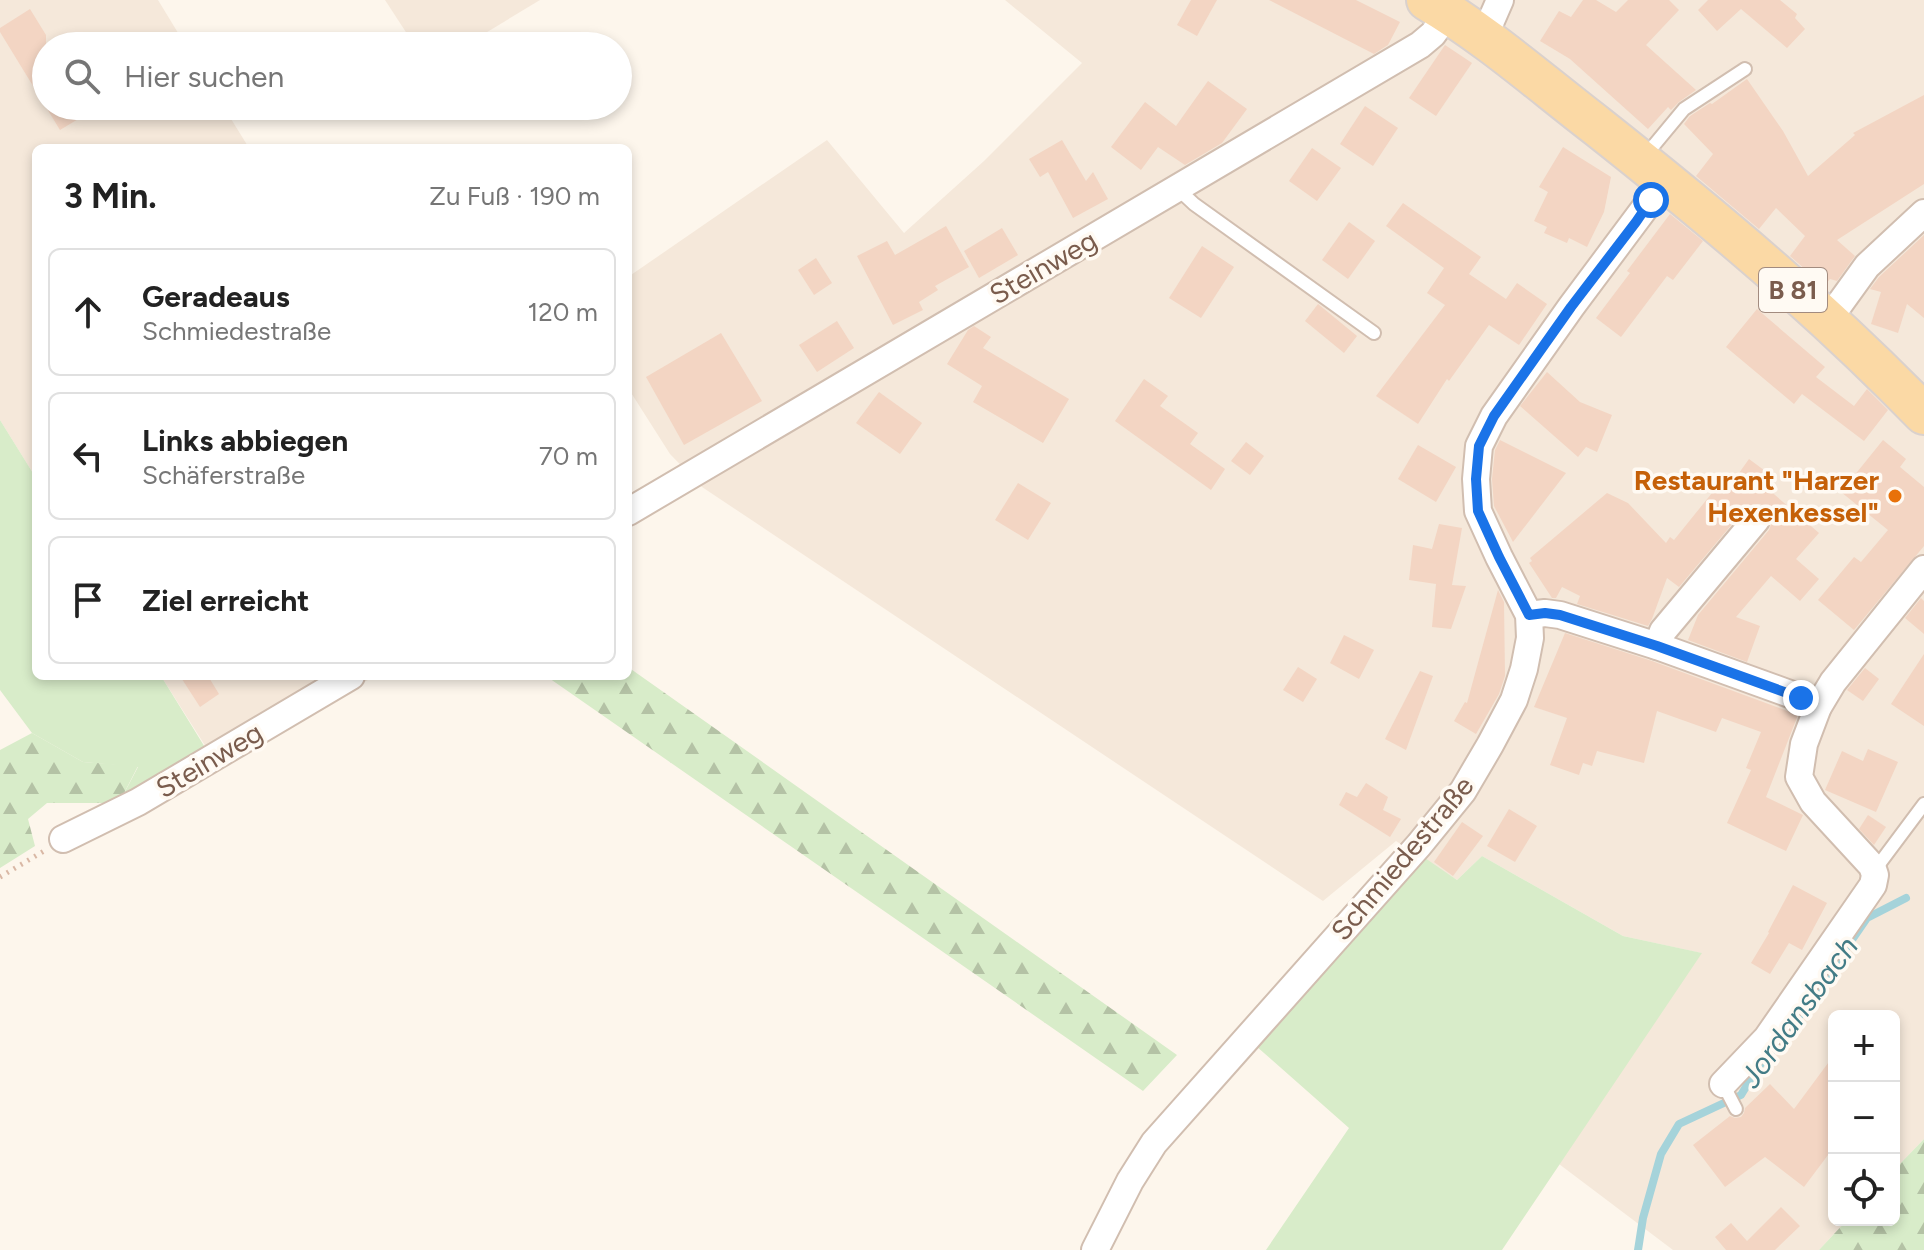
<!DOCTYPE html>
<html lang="de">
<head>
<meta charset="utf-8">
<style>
  :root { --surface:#fff; --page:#f6f6f6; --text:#222; --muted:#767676; --line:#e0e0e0 }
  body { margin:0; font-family:Figtree,sans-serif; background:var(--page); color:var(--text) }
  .controls { position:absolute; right:24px; bottom:24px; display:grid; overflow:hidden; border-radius:12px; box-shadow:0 4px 12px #0003 }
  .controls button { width:72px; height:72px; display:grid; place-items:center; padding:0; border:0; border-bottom:2px solid var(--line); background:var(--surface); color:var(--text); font:40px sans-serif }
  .stop { position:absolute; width:24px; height:24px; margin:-18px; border:6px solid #1a73e8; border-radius:50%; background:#fff }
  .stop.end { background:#1a73e8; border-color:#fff; box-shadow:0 2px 8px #0008 }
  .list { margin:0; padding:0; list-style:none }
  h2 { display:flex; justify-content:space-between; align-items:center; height:104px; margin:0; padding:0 32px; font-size:34px }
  h2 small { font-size:26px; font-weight:400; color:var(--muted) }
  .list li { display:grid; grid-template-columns:52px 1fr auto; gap:24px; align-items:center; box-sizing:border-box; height:128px; margin:0 16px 16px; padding:0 16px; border:2px solid var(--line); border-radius:12px }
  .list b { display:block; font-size:30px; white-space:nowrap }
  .list p { margin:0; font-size:26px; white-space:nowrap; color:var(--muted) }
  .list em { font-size:26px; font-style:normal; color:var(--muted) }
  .icon { flex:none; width:44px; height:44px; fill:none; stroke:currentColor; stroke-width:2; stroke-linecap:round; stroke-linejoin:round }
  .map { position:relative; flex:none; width:1924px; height:1250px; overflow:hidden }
  .search { position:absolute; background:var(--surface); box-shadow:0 4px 12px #0003; left:32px; top:32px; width:600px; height:88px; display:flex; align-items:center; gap:20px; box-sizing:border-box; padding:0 28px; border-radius:44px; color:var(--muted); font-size:30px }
  .panel { position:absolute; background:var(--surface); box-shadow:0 4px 12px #0003; left:32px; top:144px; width:600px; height:536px; border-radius:12px }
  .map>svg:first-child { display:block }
  .residential { fill:#f5e8da }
  .green { fill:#d8ecc9 }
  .forest { fill:url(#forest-firs) }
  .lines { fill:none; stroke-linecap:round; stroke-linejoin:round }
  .stream { stroke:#a5d3da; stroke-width:8 }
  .building { fill:#f3d5c3 }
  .lane-casing { stroke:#d1beb0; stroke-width:16 }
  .street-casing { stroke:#d1beb0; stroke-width:30 }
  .primary-casing { stroke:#dad1cd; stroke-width:44 }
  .path { stroke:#d9b8a5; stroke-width:5; stroke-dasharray:2 6; stroke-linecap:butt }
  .lane { stroke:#fff; stroke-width:12 }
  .street { stroke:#fff; stroke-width:26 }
  .primary { stroke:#fbd9a5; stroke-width:40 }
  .route { stroke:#1a73e8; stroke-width:10 }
  .food-dot { fill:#e8710a; stroke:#fffaf3; stroke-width:3 }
  .labels { text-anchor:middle; stroke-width:7; stroke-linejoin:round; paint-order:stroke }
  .shield { fill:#fffaf3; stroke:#a28b7f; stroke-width:2 }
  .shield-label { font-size:26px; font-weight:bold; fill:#7a5c4d }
  .street-label { font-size:28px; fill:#7a5c4d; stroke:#fffaf3 }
  .food-label { font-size:28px; font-weight:bold; fill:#c56008; stroke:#fffaf3; text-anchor:end }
  .water-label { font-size:30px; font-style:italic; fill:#437c86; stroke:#fffaf3 }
</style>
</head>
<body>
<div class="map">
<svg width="1924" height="1250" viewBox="0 0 1924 1250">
  <defs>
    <pattern id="forest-firs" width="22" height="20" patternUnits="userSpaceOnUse" patternTransform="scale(2)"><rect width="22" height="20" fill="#d8ecc9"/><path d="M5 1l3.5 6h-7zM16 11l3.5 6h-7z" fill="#b4c2a5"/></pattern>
  </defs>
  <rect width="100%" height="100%" fill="#fdf6ec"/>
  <g class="residential">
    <polygon points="0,0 158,0 186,46 46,46 46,106 223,106 249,148 36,148 36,478 0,420"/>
    <polygon points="385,0 540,0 464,46 415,46"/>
    <polygon points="1005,0 1924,0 1924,1139 1894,1170 1894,1016 1834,1016 1834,1220 1847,1220 1819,1250 1673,1250 1559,1164 1701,953 1623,936 1482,856 1457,880 1396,841 1323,901 702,487 670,454 628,388 628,277 827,140 904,233 984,161 1082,63"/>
    <polygon points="161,676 375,676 218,766"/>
  </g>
  <g class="green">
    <polygon points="0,420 36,478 36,676 161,676 206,749 119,803 138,767 83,762 32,733 0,690"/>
    <polygon points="1482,856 1623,936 1702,953 1502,1250 1266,1250 1349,1128 1256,1046 1425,858 1457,880"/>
  </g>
  <g class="forest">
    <polygon points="628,667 1177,1055 1143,1091 546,676 628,676"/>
    <polygon points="32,733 83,762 138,766 119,803 47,803 28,819 35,846 0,868 0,750"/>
    <polygon points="1924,1139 1924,1250 1819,1250 1847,1220 1894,1220 1894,1170"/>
  </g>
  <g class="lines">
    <polyline class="stream" points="1638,1250 1643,1218 1661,1154 1679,1124 1741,1095 1758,1067 1785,1037 1867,918 1906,898"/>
  </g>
  <g class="building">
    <polygon points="1191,0 1217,0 1197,36 1177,25"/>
    <polygon points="1269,0 1356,0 1400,22 1388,45 1374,54"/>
    <polygon points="1583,0 1596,0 1616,12 1628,0 1669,0 1679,10 1646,45 1696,90 1679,102 1671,110 1668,107 1648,129 1570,59 1540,41 1559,11 1571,17"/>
    <polygon points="1708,0 1780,0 1797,14 1795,18 1805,29 1787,48 1741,9 1717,31 1698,10"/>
    <polygon points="30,9 46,35 46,106 100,106 60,130 0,32 0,28"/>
    <polygon points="1445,45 1472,63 1436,116 1409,98"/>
    <polygon points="1747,79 1783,131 1808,176 1855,135 1853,133 1924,95 1924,184 1837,240 1855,256 1837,281 1830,279 1824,286 1790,256 1805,236 1776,208 1759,229 1696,176 1713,154 1684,124 1690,116 1710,103 1712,104"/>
    <polygon points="1208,81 1247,109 1222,143 1185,165 1158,147 1141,170 1111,147 1145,102 1176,126"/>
    <polygon points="1365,106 1398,128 1373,166 1340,144"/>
    <polygon points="1062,140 1086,181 1093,172 1108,199 1073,218 1048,172 1040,177 1029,159"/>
    <polygon points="1563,147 1611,177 1604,212 1587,247 1569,238 1567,243 1544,233 1547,227 1534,221 1548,192 1539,187"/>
    <polygon points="1312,148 1341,168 1317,201 1289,181"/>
    <polygon points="1403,203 1481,257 1469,274 1506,299 1517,283 1547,304 1519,345 1489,325 1449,381 1447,379 1418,424 1376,396 1445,305 1427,293 1444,268 1386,226"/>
    <polygon points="1670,214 1703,241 1673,280 1667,276 1621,337 1596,318 1630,273 1627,271"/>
    <polygon points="1349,222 1375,241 1348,279 1322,260"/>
    <polygon points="946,226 969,267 935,286 938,290 919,302 923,310 893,325 857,256 887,241 895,255"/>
    <polygon points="1002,228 1018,255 979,278 964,251"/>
    <polygon points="1924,235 1924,318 1907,304 1898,333 1871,324 1881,292 1870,289 1879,277"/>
    <polygon points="1202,246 1234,267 1201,318 1169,298"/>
    <polygon points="816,258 832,283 814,295 798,270"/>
    <polygon points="1318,304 1357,336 1344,353 1305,321"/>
    <polygon points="1757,309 1825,367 1816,377 1854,406 1867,389 1888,410 1864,441 1802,394 1794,404 1726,347"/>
    <polygon points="837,321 854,348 817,372 799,345"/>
    <polygon points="974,326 991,337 983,348 1069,399 1043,443 973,402 982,386 947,364 968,330"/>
    <polygon points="721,333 762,401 684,445 646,377"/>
    <polygon points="1547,372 1580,402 1612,415 1597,452 1586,447 1578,457 1520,406"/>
    <polygon points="1144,379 1168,396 1160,406 1198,433 1190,444 1225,469 1211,490 1115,421"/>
    <polygon points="879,392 922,423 900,454 856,423"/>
    <polygon points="1500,440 1566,473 1513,542 1494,506 1492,479 1495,450"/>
    <polygon points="1883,440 1906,459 1900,467 1924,487 1924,546 1854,630 1818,600 1854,557 1861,562 1888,530 1841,492"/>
    <polygon points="1246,442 1264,456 1250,475 1231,461"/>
    <polygon points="1418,445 1456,467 1436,502 1398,479"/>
    <polygon points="1749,459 1776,479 1768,489 1819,533 1796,559 1819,579 1800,601 1771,576 1736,617 1760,626 1747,662 1688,640 1698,615 1769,530 1772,522 1771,515 1767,508 1760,504 1751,505 1744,510 1679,587 1667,578 1652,619 1648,626 1577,604 1580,596 1562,587 1556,598 1552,598 1529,563 1532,561 1530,558 1607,493 1628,503 1666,543 1670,537 1674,540 1716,488 1724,494"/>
    <polygon points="1018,483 1051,503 1028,540 995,520"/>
    <polygon points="1439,524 1462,528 1452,585 1466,586 1451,629 1432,627 1436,584 1409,580 1413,545 1432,549"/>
    <polygon points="1498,590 1504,602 1505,676 1499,694 1476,734 1454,721 1465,702 1467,703"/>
    <polygon points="1921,598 1924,601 1924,634 1905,618"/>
    <polygon points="1565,633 1652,661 1798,715 1766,797 1803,815 1786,851 1727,823 1751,770 1746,768 1761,732 1722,718 1716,732 1657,711 1644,763 1597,751 1592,766 1583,763 1579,775 1550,765 1567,718 1534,707"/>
    <polygon points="1344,635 1374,650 1359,679 1330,663"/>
    <polygon points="1924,654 1924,726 1891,704"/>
    <polygon points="1298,667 1317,679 1303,702 1283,690"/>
    <polygon points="1865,668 1879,679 1863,701 1847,690"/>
    <polygon points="1420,671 1433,676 1406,750 1385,739"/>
    <polygon points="180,676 208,676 219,694 200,707"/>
    <polygon points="1868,749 1898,762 1876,812 1825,790 1842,751 1863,761"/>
    <polygon points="1366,783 1388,797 1383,810 1401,819 1390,837 1339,805 1346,792 1357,797"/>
    <polygon points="1509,809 1537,826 1515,862 1487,846"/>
    <polygon points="1868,815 1886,827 1874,845 1859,829"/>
    <polygon points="1462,822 1483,836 1453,876 1434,862"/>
    <polygon points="1793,885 1827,903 1802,950 1789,943 1770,974 1751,963 1769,933 1768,932"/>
    <polygon points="1834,1055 1834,1147 1804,1187 1765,1157 1725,1187 1693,1145 1730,1116 1735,1118 1741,1117 1744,1113 1745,1108 1770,1084 1794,1109"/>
    <polygon points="1781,1207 1800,1226 1775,1250 1726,1250 1715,1237 1731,1223 1747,1241"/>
  </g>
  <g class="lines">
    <defs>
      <g id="lane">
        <polyline points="1645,156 1684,109 1745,69"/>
        <polyline points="1178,189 1194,204 1374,333"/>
        <polyline points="1874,871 1924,804"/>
        <polyline points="1723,1084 1736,1109"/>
      </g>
      <g id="street">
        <polyline points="1483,36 1490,23 1500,0"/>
        <polyline points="1828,320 1867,266 1924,213"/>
        <polyline points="628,512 1420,45 1433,34 1448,13"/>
        <polyline points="1529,615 1545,613 1560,615 1657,646 1801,698 1818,707"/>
        <polyline points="1657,646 1663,631 1756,520"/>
        <polyline points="63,839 138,802 351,676"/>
        <polyline points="1723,1084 1767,1038 1873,885 1875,875 1872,866 1813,802 1799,777 1804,744 1818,707 1833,682 1924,569"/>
        <polyline points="1095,1250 1130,1181 1154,1143 1419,845 1463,791 1490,745 1514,700 1524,669 1530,638 1529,615 1499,557 1478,511 1476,479 1479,446 1494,416 1571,307 1665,181"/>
      </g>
      <path id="primary" d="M1427,0C1488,36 1541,83 1597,126C1711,216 1823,310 1924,414"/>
    </defs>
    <use href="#lane" class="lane-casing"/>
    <use href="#street" class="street-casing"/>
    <use href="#primary" class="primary-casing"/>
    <polyline class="path" points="0,877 44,851"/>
    <use href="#lane" class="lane"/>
    <use href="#street" class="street"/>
    <use href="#primary" class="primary"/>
  </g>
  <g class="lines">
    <polyline class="route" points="1651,200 1636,222 1571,307 1494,416 1479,446 1476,479 1478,511 1499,557 1529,615 1545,613 1560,615 1657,646 1801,698"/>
  </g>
  <circle class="food-dot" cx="1895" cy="496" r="8"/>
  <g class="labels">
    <rect class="shield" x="1759" y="268" width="68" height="44" rx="6"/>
    <g class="shield-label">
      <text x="1793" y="299">B 81</text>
    </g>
    <g class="street-label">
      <text transform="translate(1043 267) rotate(-30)" y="10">Steinweg</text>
      <text transform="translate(209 760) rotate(-31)" y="10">Steinweg</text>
      <text transform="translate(1402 858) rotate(-50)" y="10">Schmiedestraße</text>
    </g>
    <g class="food-label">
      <text x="1879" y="490">Restaurant "Harzer<tspan x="1879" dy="32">Hexenkessel"</tspan></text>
    </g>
    <g class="water-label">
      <text transform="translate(1799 1012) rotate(-54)" y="10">Jordansbach</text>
    </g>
  </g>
</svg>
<div class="controls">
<button>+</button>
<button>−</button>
<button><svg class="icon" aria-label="locate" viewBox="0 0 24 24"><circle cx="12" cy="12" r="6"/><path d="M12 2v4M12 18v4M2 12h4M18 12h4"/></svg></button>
</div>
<div class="stop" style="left:1651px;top:200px"></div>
<div class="stop end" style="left:1801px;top:698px"></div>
<div class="search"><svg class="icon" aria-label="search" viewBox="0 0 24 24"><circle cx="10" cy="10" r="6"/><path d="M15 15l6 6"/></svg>Hier suchen</div>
<section class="panel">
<h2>3 Min.<small>Zu Fuß · 190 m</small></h2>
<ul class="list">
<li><svg class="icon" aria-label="ahead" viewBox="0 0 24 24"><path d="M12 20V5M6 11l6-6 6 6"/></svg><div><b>Geradeaus</b><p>Schmiedestraße</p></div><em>120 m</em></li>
<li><svg class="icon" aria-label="left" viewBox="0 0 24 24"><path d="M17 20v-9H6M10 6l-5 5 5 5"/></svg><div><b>Links abbiegen</b><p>Schäferstraße</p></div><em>70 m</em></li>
<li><svg class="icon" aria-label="arrive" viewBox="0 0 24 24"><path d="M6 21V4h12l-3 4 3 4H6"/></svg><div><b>Ziel erreicht</b></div></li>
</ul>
</section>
</div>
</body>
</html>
